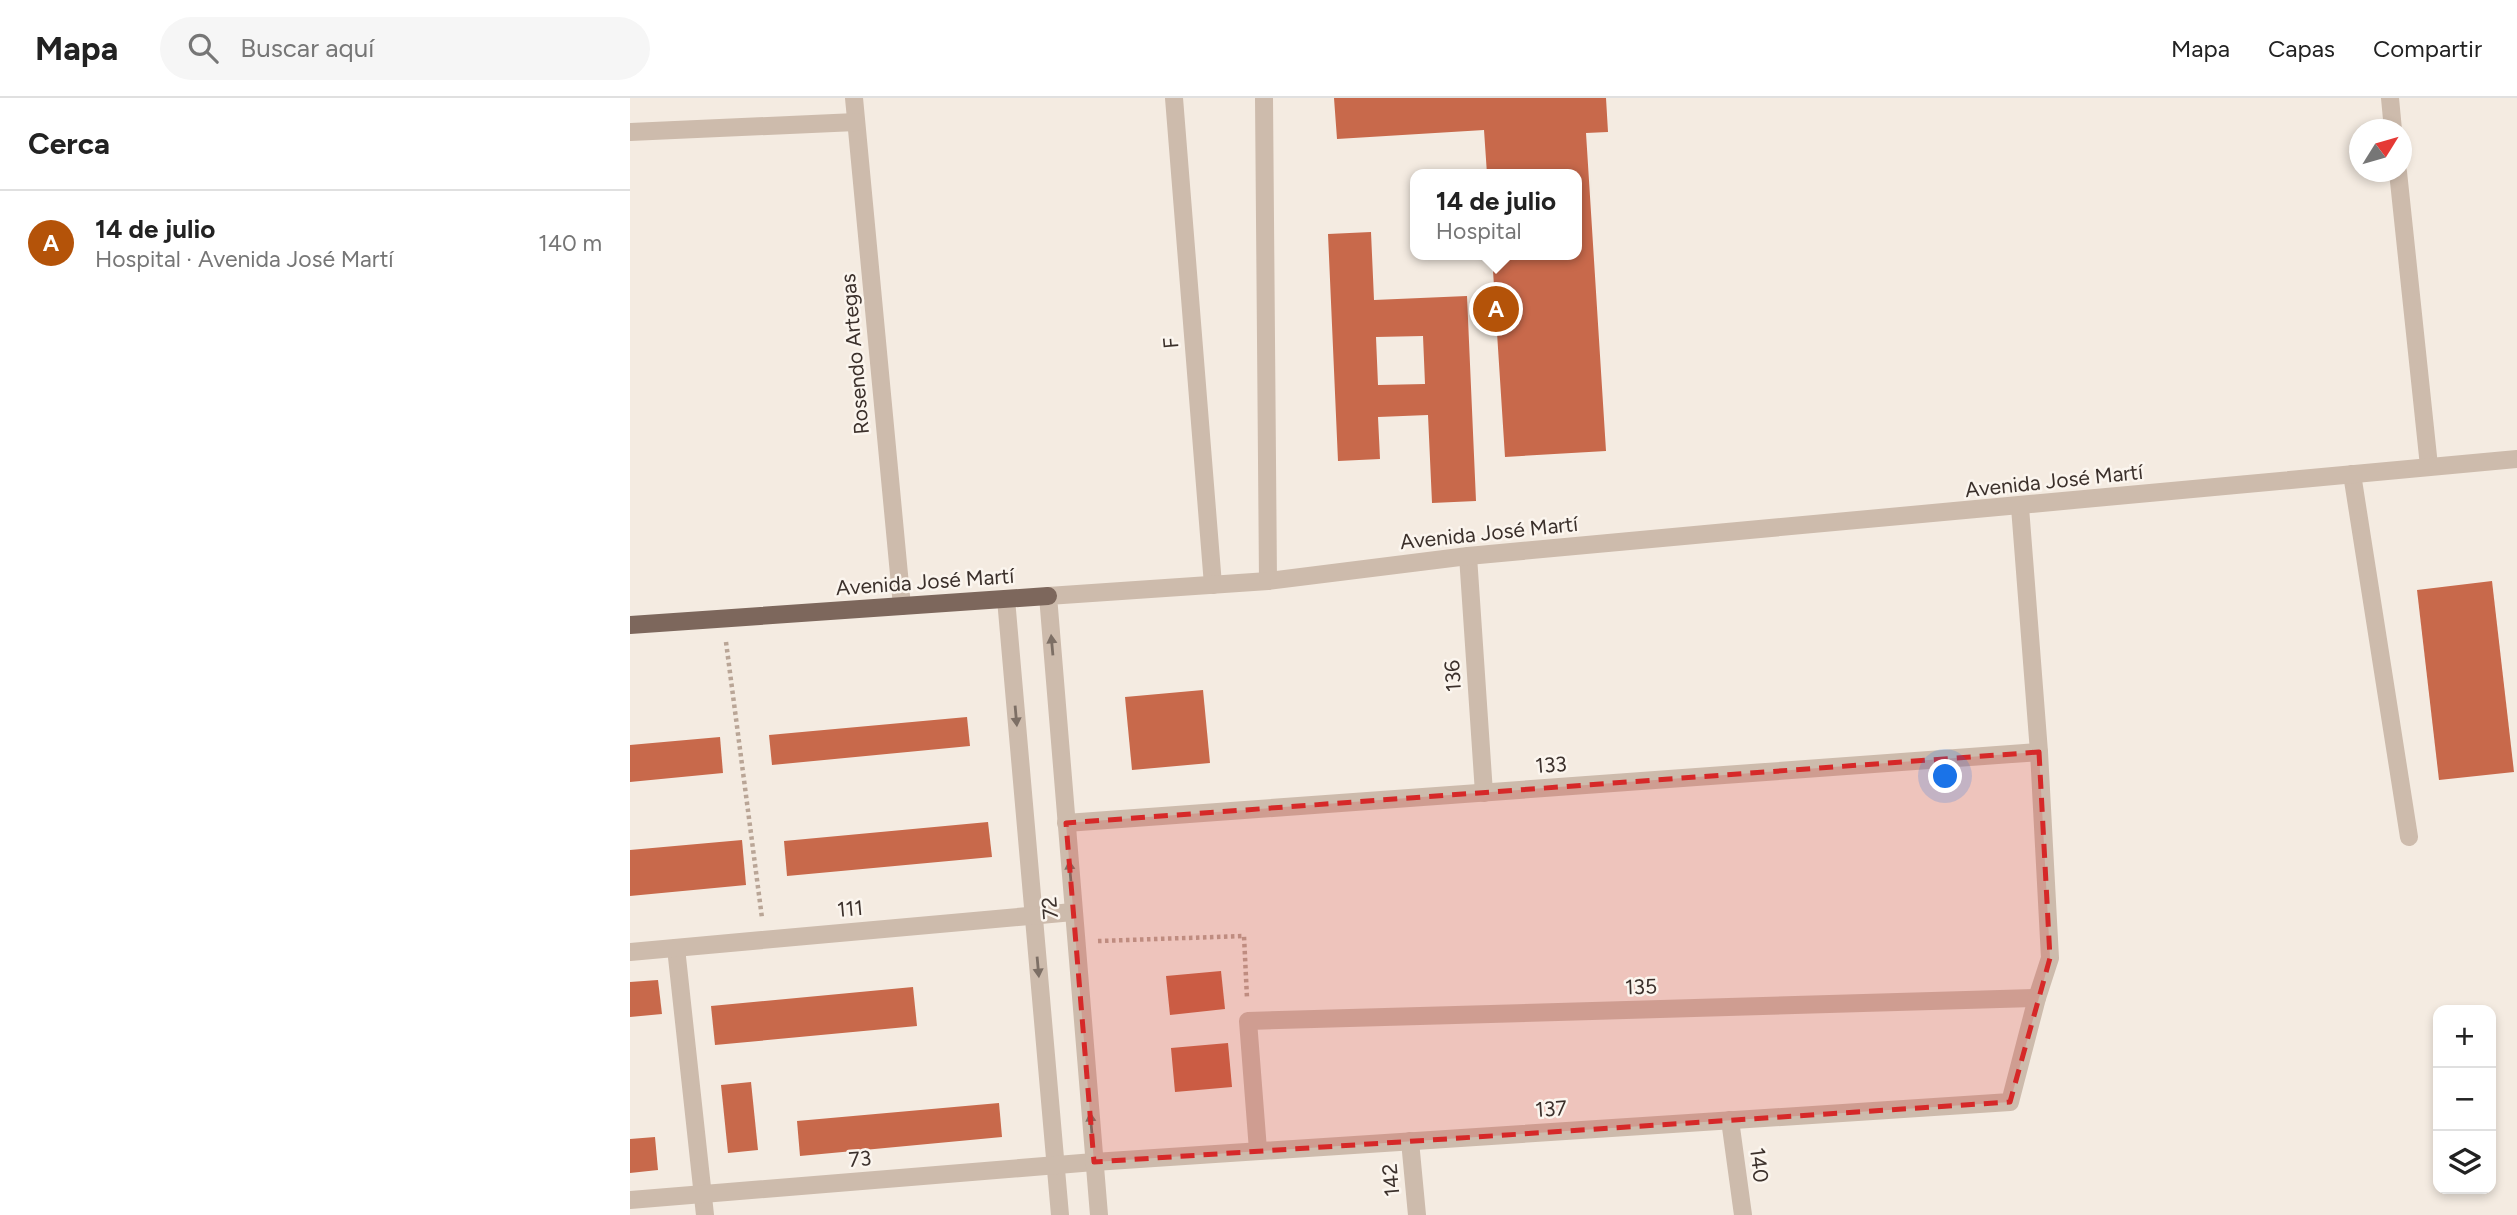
<!DOCTYPE html>
<html lang="es">
<head>
<meta charset="utf-8">
<style>
  :root { --surface:#fff; --page:#f6f6f6; --text:#222; --muted:#767676; --line:#e0e0e0; --accent:#b45309 }
  body { margin:0; font-family:Figtree,sans-serif; background:var(--page); color:var(--text) }
  .controls { position:absolute; right:21px; bottom:21px; display:grid; overflow:hidden; border-radius:14px; box-shadow:0 4px 10px #0003 }
  .controls button { width:63px; height:63px; display:grid; place-items:center; padding:0; border:0; border-bottom:2px solid var(--line); background:var(--surface); color:var(--text); font:35px sans-serif }
  .compass { position:absolute; left:1719px; top:21px; width:63px; height:63px; border-radius:50%; background:var(--surface); box-shadow:0 4px 10px #0003; rotate:53deg }
  .you { position:absolute; left:1316px; top:679px; width:24px; height:24px; margin:-18px; border:5px solid #fff; border-radius:50%; background:#1a73e8; box-shadow:0 0 0 10px #1a73e833 }
  .badge { display:grid; place-items:center; width:46px; height:46px; border-radius:50%; background:var(--accent); color:#fff; font-size:23px; font-weight:700 }
  .pin { position:absolute; translate:-50% -50%; border:4px solid #fff; box-shadow:0 2px 7px #0006 }
  .popup { position:absolute; left:780px; top:71px; width:172px; height:91px; box-sizing:border-box; display:grid; place-content:center; border-radius:14px; background:var(--surface); filter:drop-shadow(0 2px 5px #0005); font-size:23px; white-space:nowrap; color:var(--muted) }
  .popup b { font-size:26px; color:var(--text) }
  .popup::after { content:''; position:absolute; left:50%; top:100%; margin-left:-14px; border:14px solid transparent; border-top-color:var(--surface) }
  .list { margin:0; padding:0; list-style:none }
  h2 { display:flex; justify-content:space-between; align-items:center; height:91px; margin:0; padding:0 28px; font-size:30px }
  h2 small { font-size:23px; font-weight:400; color:var(--muted) }
  .list li { display:grid; grid-template-columns:46px 1fr auto; gap:21px; align-items:center; box-sizing:border-box; height:105px; padding:0 28px; border-top:2px solid var(--line) }
  .list b { display:block; font-size:26px; white-space:nowrap }
  .list p { margin:0; font-size:23px; white-space:nowrap; color:var(--muted) }
  .list em { font-size:23px; font-style:normal; color:var(--muted) }
  .icon { flex:none; width:38px; height:38px; fill:none; stroke:currentColor; stroke-width:2; stroke-linecap:round; stroke-linejoin:round }
  .map { position:relative; flex:none; width:1887px; height:1117px; overflow:hidden }
  header { display:flex; align-items:center; gap:42px; box-sizing:border-box; height:98px; padding:0 35px; background:var(--surface); border-bottom:2px solid var(--line) }
  header strong { font-size:33px }
  nav { display:flex; gap:38px; margin-inline-start:auto; font-size:24px }
  .search { width:490px; height:63px; background:var(--page); display:flex; align-items:center; gap:18px; box-sizing:border-box; padding:0 24px; border-radius:38px; color:var(--muted); font-size:26px }
  main { display:flex }
  aside { flex:1; background:var(--surface) }
  .map>svg:first-child { display:block }
  .building { fill:#c8694b; fill-rule:evenodd }
  .lines { fill:none; stroke-linecap:round; stroke-linejoin:round }
  .path { stroke:#b9a596; stroke-width:4.5; stroke-dasharray:3.5 3.5; stroke-linecap:butt }
  .minor { stroke:#cdbbac; stroke-width:18 }
  .major { stroke:#7d675c; stroke-width:18 }
  .oneway { fill:#7d6f65 }
  .marked { fill:#d62828; fill-opacity:0.2; stroke:#d62828; stroke-width:5; stroke-dasharray:14 9; stroke-linejoin:round }
  .labels { text-anchor:middle; stroke-width:5; stroke-linejoin:round; paint-order:stroke }
  .street-label { font-size:21px; fill:#3b302b; stroke:#fbf5ee }
</style>
</head>
<body>
<header>
<strong>Mapa</strong>
<div class="search"><svg class="icon" aria-label="search" viewBox="0 0 24 24"><circle cx="10" cy="10" r="6"/><path d="M15 15l6 6"/></svg>Buscar aquí</div>
<nav><a>Mapa</a><a>Capas</a><a>Compartir</a></nav>
</header>
<main>
<aside>
<h2>Cerca<small></small></h2>
<ul class="list">
<li><span class="badge">A</span><div><b>14 de julio</b><p>Hospital · Avenida José Martí</p></div><em>140 m</em></li>
</ul>
</aside>
<div class="map">
<svg width="1887" height="1117" viewBox="0 0 1887 1117">
  <rect width="100%" height="100%" fill="#f4ebe1"/>
  <g class="building">
    <polygon points="704,0 976,0 978,34 956,35 976,353 875,359 862,157 946,157 946,76 857,76 854,32 707,41"/>
    <path d="M741,134L744,202L837,198L846,403L802,405L798,317L748,319L750,361L708,363L698,136ZM793,238L795,286L748,287L746,239Z"/>
    <polygon points="1862,483 1884,674 1809,682 1787,492"/>
    <polygon points="573,592 580,665 502,672 495,599"/>
    <polygon points="337,619 340,648 142,667 139,637"/>
    <polygon points="90,639 93,675 0,684 0,647"/>
    <polygon points="358,724 362,759 157,778 154,743"/>
    <polygon points="112,742 116,787 0,798 0,752"/>
    <polygon points="591,873 595,911 540,917 536,878"/>
    <polygon points="28,882 32,916 0,919 0,884"/>
    <polygon points="283,889 287,928 85,947 81,908"/>
    <polygon points="598,945 602,989 545,994 541,950"/>
    <polygon points="121,984 128,1052 98,1055 91,987"/>
    <polygon points="369,1005 372,1039 170,1058 167,1023"/>
    <polygon points="25,1039 28,1072 0,1075 0,1041"/>
  </g>
  <g class="lines">
    <g class="path">
      <polyline points="96,544 132,820"/>
      <polyline points="468,843 614,838 617,900"/>
    </g>
    <g class="minor">
      <polyline points="224,0 272,508"/>
      <polyline points="544,0 583,487"/>
      <polyline points="634,0 638,483"/>
      <polyline points="1760,0 1763,32"/>
      <polyline points="0,34 226,24"/>
      <polyline points="1768,74 1799,368"/>
      <polyline points="1722,376 1779,739"/>
      <polyline points="838,458 854,695"/>
      <polyline points="376,501 430,1117"/>
      <polyline points="436,725 1409,654"/>
      <polyline points="46,850 75,1117"/>
      <polyline points="0,854 443,814"/>
      <polyline points="1100,1022 1113,1117"/>
      <polyline points="780,1043 787,1117"/>
      <polyline points="628,1052 618,923 1407,900"/>
      <polyline points="0,1102 464,1064 1380,1004 1407,900 1420,860 1409,654 1390,409"/>
      <polyline points="469,1117 418,498 638,483 838,458 1887,361"/>
    </g>
    <polyline class="major" points="0,527 418,498"/>
  </g>
  <defs><path id="oneway-solid" d="M-6-.8H1V-3.2L6.5 0L1 3.2V.8H-6Z" transform="scale(1.75)"/></defs>
  <g class="oneway">
    <use href="#oneway-solid" transform="translate(422 547) rotate(-95)"/>
    <use href="#oneway-solid" transform="translate(386 618) rotate(85)"/>
    <use href="#oneway-solid" transform="translate(440 773) rotate(-95)"/>
    <use href="#oneway-solid" transform="translate(408 869) rotate(85)"/>
    <use href="#oneway-solid" transform="translate(461 1025) rotate(-95)"/>
  </g>
  <path class="marked" d="M1409,654L1420,860L1380,1004L464,1064L436,725Z"/>
  <g class="labels">
    <g class="street-label">
      <text transform="translate(541 245) rotate(-95)" y="7">F</text>
      <text transform="translate(225 256) rotate(-95)" y="7">Rosendo Artegas</text>
      <text transform="translate(1424 383) rotate(-6)" y="7">Avenida José Martí</text>
      <text transform="translate(859 435) rotate(-6)" y="7">Avenida José Martí</text>
      <text transform="translate(295 484) rotate(-4)" y="7">Avenida José Martí</text>
      <text transform="translate(823 578) rotate(-94)" y="7">136</text>
      <text transform="translate(921 667) rotate(-4)" y="7">133</text>
      <text transform="translate(420 810) rotate(-95)" y="7">72</text>
      <text transform="translate(220 811) rotate(-5)" y="7">111</text>
      <text transform="translate(1011 889) rotate(-2)" y="7">135</text>
      <text transform="translate(921 1011) rotate(-4)" y="7">137</text>
      <text transform="translate(230 1061) rotate(-5)" y="7">73</text>
      <text transform="translate(1129 1067) rotate(83)" y="7">140</text>
      <text transform="translate(761 1082) rotate(-95)" y="7">142</text>
    </g>
  </g>
</svg>
<div class="controls">
<button>+</button>
<button>−</button>
<button><svg class="icon" aria-label="layers" viewBox="0 0 24 24"><path d="M12 4l9 5-9 5-9-5zM3 14l9 5 9-5"/></svg></button>
</div>
<svg class="compass" viewBox="-18 -18 36 36"><path d="M0-13l5 13h-10z" fill="#e53935"/><path d="M0 13l5-13h-10z" fill="#767676"/></svg>
<div class="you"></div>
<div class="pin badge" style="left:866px;top:211px">A</div>
<div class="popup"><b>14 de julio</b>Hospital</div>
</div>
</main>
</body>
</html>
